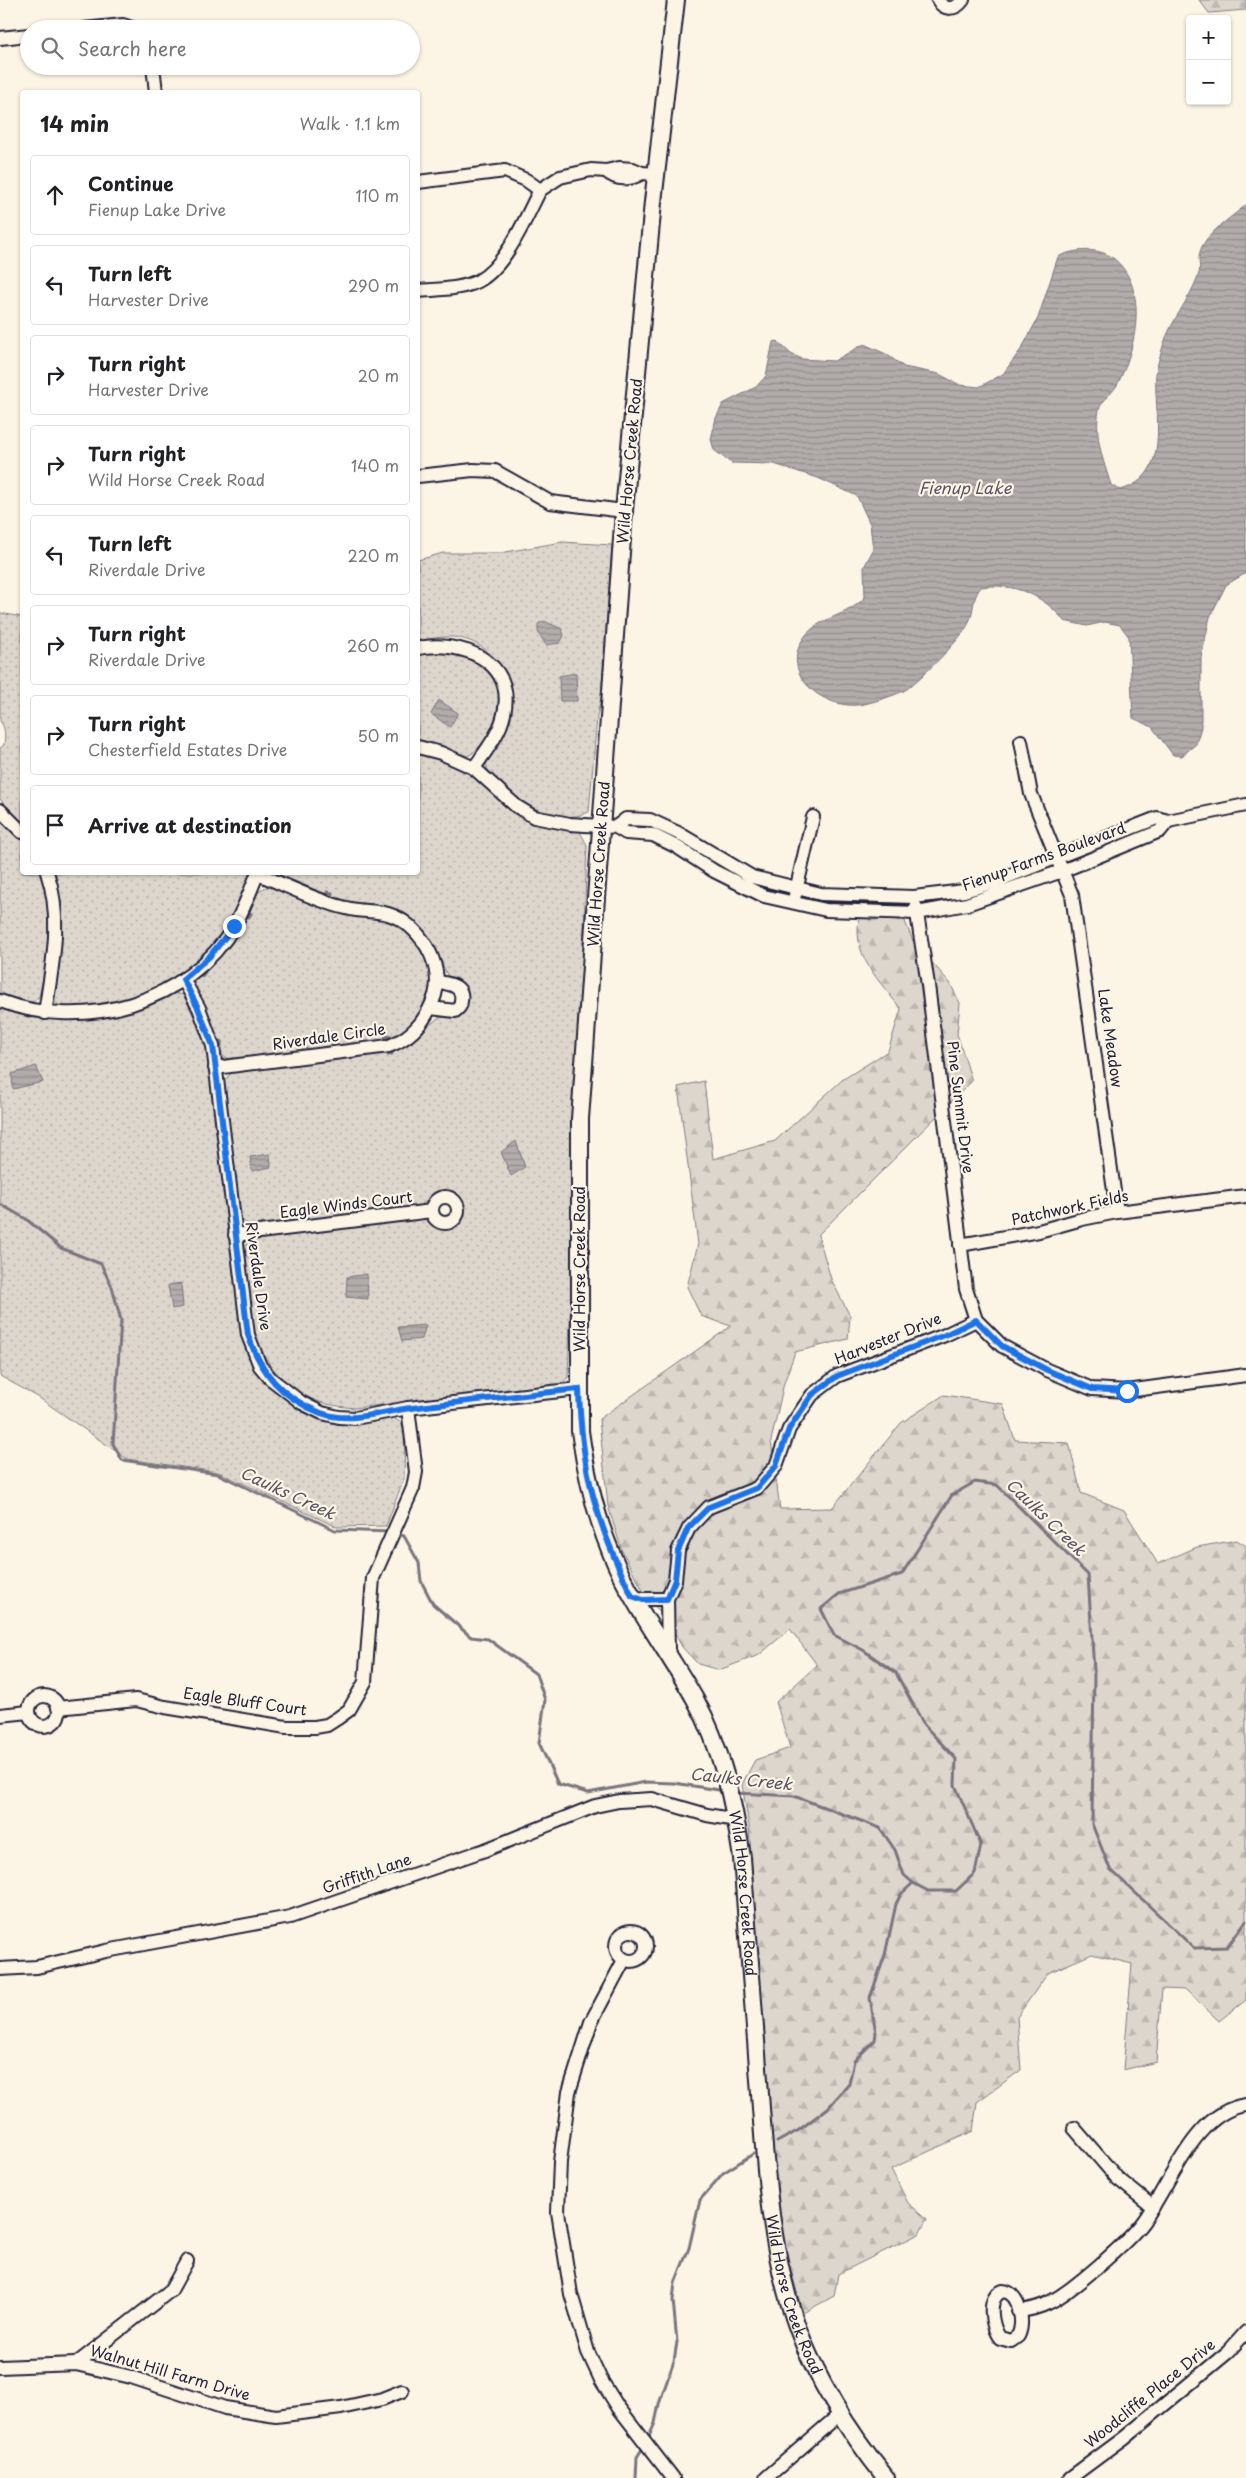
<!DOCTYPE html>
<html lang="en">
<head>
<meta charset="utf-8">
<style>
  :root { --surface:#fff; --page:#f2f2f2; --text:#202124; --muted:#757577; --line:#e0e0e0 }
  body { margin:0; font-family:"Playpen Sans",sans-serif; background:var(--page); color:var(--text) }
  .controls { position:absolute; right:15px; top:15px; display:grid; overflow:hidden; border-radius:5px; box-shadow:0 1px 4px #0004 }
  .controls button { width:45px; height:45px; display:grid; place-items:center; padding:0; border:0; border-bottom:1px solid var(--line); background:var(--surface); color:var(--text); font:25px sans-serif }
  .stop { position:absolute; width:15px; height:15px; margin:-11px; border:4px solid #1a73e8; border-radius:50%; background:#fff }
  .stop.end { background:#1a73e8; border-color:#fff; box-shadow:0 1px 5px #0008 }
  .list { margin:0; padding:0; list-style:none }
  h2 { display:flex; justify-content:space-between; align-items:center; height:65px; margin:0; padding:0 20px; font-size:21px }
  h2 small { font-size:16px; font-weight:400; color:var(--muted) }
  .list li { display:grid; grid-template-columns:32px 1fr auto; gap:15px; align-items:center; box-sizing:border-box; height:80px; margin:0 10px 10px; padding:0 10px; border:1px solid var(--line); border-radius:5px }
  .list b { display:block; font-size:19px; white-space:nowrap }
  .list p { margin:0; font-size:16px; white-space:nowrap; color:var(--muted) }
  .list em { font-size:16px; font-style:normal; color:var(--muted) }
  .icon { flex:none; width:28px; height:28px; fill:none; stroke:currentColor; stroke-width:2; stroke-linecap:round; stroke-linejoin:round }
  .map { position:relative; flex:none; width:1246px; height:2478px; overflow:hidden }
  .search { position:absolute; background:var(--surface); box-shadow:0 1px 4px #0004; left:20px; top:20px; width:400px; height:55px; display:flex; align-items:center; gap:12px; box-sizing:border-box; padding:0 18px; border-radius:28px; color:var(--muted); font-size:19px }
  .panel { position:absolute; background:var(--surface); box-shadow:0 1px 4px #0004; left:20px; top:90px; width:400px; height:785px; border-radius:5px }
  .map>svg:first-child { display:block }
  .grass { fill:url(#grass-dots); stroke:#7f7c84 }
  .forest { fill:url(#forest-firs); stroke:#7f7c84 }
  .water { fill:url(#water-rules); stroke:#78757e }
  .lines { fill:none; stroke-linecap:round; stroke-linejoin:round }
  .stream { stroke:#78757e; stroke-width:3 }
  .minor-casing { stroke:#22223b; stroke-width:16 }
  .major-casing { stroke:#22223b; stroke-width:20 }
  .minor { stroke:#fcf5e5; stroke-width:12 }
  .major { stroke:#fcf5e5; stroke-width:16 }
  .route { stroke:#1a73e8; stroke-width:6 }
  .labels { text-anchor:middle; stroke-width:4.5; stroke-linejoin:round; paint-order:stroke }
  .street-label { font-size:15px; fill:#22223b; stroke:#fcf5e5 }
  .water-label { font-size:16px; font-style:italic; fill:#545362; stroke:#fcf5e5 }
</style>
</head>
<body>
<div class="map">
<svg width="1246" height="2478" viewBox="0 0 1246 2478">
  <defs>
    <pattern id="grass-dots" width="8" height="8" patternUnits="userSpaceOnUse" patternTransform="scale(1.25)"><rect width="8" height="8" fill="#dcd6cc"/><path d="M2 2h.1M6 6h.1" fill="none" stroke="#bcb7b0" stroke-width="1.8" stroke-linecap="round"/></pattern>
    <pattern id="forest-firs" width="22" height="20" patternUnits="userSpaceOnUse" patternTransform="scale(1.25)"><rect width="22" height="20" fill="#dcd6cc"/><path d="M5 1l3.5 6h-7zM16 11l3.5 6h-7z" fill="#bcb7b0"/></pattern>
    <pattern id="water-rules" width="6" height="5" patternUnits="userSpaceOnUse" patternTransform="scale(1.25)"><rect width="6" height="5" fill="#b2adab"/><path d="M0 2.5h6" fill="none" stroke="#908c8c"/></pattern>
  </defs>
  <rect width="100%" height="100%" fill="#fcf5e5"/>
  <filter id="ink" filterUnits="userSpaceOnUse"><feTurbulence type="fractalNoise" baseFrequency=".02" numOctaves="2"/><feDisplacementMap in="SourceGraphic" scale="10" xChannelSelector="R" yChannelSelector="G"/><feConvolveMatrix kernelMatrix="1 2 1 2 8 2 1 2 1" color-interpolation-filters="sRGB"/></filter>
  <g filter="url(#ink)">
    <g class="grass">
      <path d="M562,542L612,545L601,698L597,717L589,812C556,827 521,804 498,781C493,776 486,771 486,763C488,744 509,731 511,712C515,678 493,644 459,638C445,635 431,639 418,641V560L443,553H500Z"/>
      <path d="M0,613L22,617V825L0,799V748L4,745C5,736 6,728 0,721Z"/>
      <path d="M454,649C464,655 480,660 488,667C511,690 493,743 468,756L418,741V654Z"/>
      <path d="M418,753L447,761L475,776L505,805L579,830L587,845L568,1377L564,1382L559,1385L354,1408C345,1407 336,1406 327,1404C291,1396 259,1360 251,1324C246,1301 246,1275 243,1251L246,1245L256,1238L423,1218L437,1228L450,1229C473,1216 463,1183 439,1192C431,1194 426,1202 420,1206L252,1226L241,1220L238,1213L224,1080L233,1072L382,1054L406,1044L438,1018L456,1016L464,1011L468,1000L466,987L461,982L447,975L435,947L421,927L412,919L389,907L343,901L275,873L418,872Z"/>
      <path d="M0,819L22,840V872L39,873C56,913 48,955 39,997C27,1009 14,1000 0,995Z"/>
      <path d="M57,873H251C242,896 231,920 216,940C185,979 109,1018 59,1006L53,999L62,917L55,878Z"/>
      <path d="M271,886C293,894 314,905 335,912C352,917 373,913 389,919C420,931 435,966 428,997C422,1022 403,1035 380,1042L227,1059L220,1053L214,1030L195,988L194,981C205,959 228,944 242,924C250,911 253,888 271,886Z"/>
      <path d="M172,993L184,995L206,1043L242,1336L301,1407L393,1417L401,1423L405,1435L404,1478L386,1526L337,1527L218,1472L127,1459L38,1397L0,1376V1007C74,1028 103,1022 172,993Z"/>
    </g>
    <g class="forest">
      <polygon points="1199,0 1246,0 1246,10 1209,13"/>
      <path d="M893,892L913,941L950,983L960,1003L957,1034L972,1081L818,1235L831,1279L850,1316L848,1339L795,1352L784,1383L771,1441L780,1509L832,1508L901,1423L944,1395L1003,1404L1015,1440L1069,1443L1081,1493L1124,1510L1158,1564L1197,1547L1237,1540L1246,1546V2000L1219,2021L1186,1990L1162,1989L1156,2062L1123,2070L1132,1964L1092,1954L1048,1973L1017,2017L1021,2070L977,2102L973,2131L891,2169L908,2203L927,2219L919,2234L838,2274L834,2296L803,2313L786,2253L774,2179L749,1826L742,1784L755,1760L790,1748L776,1702L817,1665L790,1629L759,1655L719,1670L698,1664L682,1647L667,1618L648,1600L622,1551L608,1506L599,1419L731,1326L701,1316L687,1287L698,1244L678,1087L704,1081L713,1159L775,1141L842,1080L888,1051L901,1009C872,971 847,952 863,901Z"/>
    </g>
    <g class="water">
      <path d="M1246,205V573L1226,585L1210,617L1201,658V727L1196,744L1182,756L1173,755L1152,727L1133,718L1129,637L1120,625L1105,622L1087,626L1064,621C1045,596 1013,582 981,587C971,600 975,609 969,622C964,637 921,678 907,689C900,694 866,705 857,705C822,708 780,674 803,639C818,616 848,617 865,597L864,567L873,550L870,524L857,496L818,478L774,464L731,463L714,450L711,439L716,418L723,404L756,387L766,376L773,342L777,341L791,354L802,359L834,361L864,344L886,354L904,367L939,374L960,385L979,387L1003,374L1022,348L1038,318L1058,257C1073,249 1098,247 1113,258C1150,287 1136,350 1117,385C1112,394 1101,401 1099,410C1094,436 1103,460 1111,485L1120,490C1174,476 1153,412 1156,372C1157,364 1161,354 1163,346C1171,320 1189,301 1198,276C1203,264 1194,260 1204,243C1211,231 1234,215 1246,205Z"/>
      <polygon points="544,621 562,629 564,636 560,643 546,645 538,632 538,624"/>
      <polygon points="576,673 577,701 560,701 559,676"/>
      <polygon points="439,700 458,713 450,727 431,714"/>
      <polygon points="36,1066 43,1082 13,1089 12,1074"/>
      <polygon points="516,1141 525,1167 511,1176 501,1152"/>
      <polygon points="270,1154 271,1167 252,1171 250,1157"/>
      <polygon points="367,1274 368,1299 346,1297 347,1277"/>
      <polygon points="181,1283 183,1307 172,1309 168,1285"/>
      <polygon points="426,1325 422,1339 402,1341 398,1327"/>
    </g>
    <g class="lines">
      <g class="stream">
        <polygon points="327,892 332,893 331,897 326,895"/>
        <polygon points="248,912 251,914 249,917 246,916"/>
        <polygon points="204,969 205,972 202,976 199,973"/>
        <polygon points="391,1036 392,1039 386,1041 385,1037"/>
        <polygon points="221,1041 221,1046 218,1046 217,1042"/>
        <polygon points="392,1050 392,1054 388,1055 387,1052"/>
        <polyline points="0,1204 26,1219 61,1248 101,1264 112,1287 121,1320 113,1444 122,1460 218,1474 335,1530 390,1532"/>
        <polyline points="396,1534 404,1536 419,1563 421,1581 433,1604 471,1637 488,1639 536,1674 545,1700 539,1743 558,1784 588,1793 646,1782 674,1783 725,1791"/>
        <polyline points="736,1793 794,1796 880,1828 895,1850 904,1875 913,1883 928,1891 956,1891 975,1873 981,1845 955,1785 956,1759 924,1725 896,1673 863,1650 834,1635 821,1609 839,1594 902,1574 952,1495 975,1482 997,1485 1088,1575 1094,1671 1092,1824 1110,1869 1194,1948 1227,1947 1246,1921"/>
        <polyline points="777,2142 799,2130 828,2108 849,2084 854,2061 875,2040 876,2033 870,1998 885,1955 896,1904 901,1894 913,1883"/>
        <polyline points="647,2441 655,2423 659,2404 674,2361 677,2342 673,2300 675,2283 689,2248 700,2200 723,2173 753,2154"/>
        <polyline points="636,2478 637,2457 644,2446"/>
      </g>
      <defs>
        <g id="minor">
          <path d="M938,0C944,11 956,10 963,0"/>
          <polyline points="84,29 123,25 135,29"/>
          <polyline points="0,38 29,35"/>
          <polyline points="153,66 156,92"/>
          <path d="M606,171C617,181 630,180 642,173"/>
          <polyline points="418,182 505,171 526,180 540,190 560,177 591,170 606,171 619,168 633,169 642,173 657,174"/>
          <path d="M418,291C437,289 460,290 478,281C506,267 526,217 540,190"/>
          <polyline points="418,476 473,470 495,471 550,502 624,511"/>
          <path d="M418,648C461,640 516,660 504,714C500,734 485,752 474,768"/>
          <polyline points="1021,741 1031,794 1072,895 1117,1212"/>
          <polyline points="418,747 441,753 474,768 516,806 534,817 570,824 616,827 626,833 653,835 677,847 714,871 764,896 826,910 917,913 967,904 1062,871 1160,831 1168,821 1157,818 994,882 964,891 914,897 821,894 752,877 678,833 650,820 626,819 616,827"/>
          <polyline points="0,810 22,832"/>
          <polyline points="1168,821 1246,805"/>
          <polyline points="795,895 813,817"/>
          <polyline points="916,907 928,985 966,1289 976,1320 1002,1346 1047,1370 1092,1389 1127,1391 1246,1375"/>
          <polyline points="183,979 199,1008 213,1046 248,1335 260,1366 271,1379 302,1403 322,1413 339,1417 355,1418 408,1408 579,1389"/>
          <path d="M0,1001C83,1032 188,1004 235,925C244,908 251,890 258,872"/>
          <path d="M431,1008L455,1011C459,1008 461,1006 461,1001C464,986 450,984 439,982"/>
          <path d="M45,1013C52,965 63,920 47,872"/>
          <path d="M215,1068L389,1046C413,1037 427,1020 435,995C444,964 419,923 388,914C374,910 360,912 346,908C316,901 286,885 258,874"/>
          <circle cx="445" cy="1210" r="13"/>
          <polyline points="235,1235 432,1211"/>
          <polyline points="960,1245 1039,1231 1082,1219 1117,1212 1246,1196"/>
          <polyline points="632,1596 643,1599 667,1599"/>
          <polyline points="668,1652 667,1599 675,1580 678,1551 689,1528 709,1507 757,1488 776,1466 789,1429 812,1395 837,1376 945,1335 976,1320"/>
          <circle cx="44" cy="1711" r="15"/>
          <polyline points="58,1708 136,1700 165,1707 286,1727 315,1727 327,1725 338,1718 349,1710 365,1682 373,1578 413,1488 416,1472 408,1408"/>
          <polyline points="0,1715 29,1712"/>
          <circle cx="631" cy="1946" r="15"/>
          <polyline points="624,1960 591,2022 569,2092 560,2162 558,2212 571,2294 588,2352 601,2380 618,2407 673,2478"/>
          <polyline points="0,1969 37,1967 106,1951 290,1917 485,1850 595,1806 619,1801 652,1799 707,1815 736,1820"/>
          <polyline points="1074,2128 1117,2178 1153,2207"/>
          <path d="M1003,2291C1020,2292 1025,2324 1018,2336L1011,2341L1000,2338C991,2327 986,2296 1003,2291Z"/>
          <path d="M1018,2311C1029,2310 1038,2308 1048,2303C1069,2294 1129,2241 1143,2222C1170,2185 1195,2111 1246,2105"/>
          <polyline points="76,2364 171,2290 187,2261"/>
          <polyline points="0,2367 76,2364 131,2377 225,2408 276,2416 341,2408 382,2399 402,2391"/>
          <polyline points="766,2478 840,2414"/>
          <polyline points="1070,2478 1124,2438 1228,2352 1246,2332"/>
        </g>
        <g id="major">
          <path id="s1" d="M676,0L653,202L624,511L580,1119V1431C586,1474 595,1515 612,1555C633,1606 668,1651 695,1699C722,1747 734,1804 742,1858C747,1932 753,2006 759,2080C765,2163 769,2250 798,2329C818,2383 850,2433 886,2478"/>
        </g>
      </defs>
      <use href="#minor" class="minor-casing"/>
      <use href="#major" class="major-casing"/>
      <use href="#minor" class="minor"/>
      <use href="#major" class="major"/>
    </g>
  </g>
  <g class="lines" filter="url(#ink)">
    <path class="route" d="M234,926L209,957L183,979L198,1008L213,1046L248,1335C261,1373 282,1398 321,1413C351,1424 382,1411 412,1408C467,1401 523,1395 579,1389C581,1469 597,1525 632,1596L643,1600L667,1599L675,1580L678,1551L688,1528L709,1507L757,1488L776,1466L789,1429L812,1395L837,1376L945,1335L976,1320L1002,1346L1047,1370L1092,1389L1127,1391"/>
  </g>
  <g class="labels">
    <g class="street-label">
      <text transform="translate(630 461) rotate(-85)" y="5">Wild Horse Creek Road</text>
      <text transform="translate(1044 857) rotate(-20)" y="5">Fienup Farms Boulevard</text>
      <text transform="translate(599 864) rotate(-86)" y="5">Wild Horse Creek Road</text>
      <text transform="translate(329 1037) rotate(-8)" y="5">Riverdale Circle</text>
      <text transform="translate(1110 1038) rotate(82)" y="5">Lake Meadow</text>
      <text transform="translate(960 1107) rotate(83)" y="5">Pine Summit Drive</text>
      <text transform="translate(346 1205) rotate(-7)" y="5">Eagle Winds Court</text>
      <text transform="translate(1070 1208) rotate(-12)" y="5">Patchwork Fields</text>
      <text transform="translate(580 1269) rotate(-90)" y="5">Wild Horse Creek Road</text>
      <text transform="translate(258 1276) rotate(82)" y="5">Riverdale Drive</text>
      <text transform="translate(888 1339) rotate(-22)" y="5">Harvester Drive</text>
      <text transform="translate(245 1702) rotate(8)" y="5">Eagle Bluff Court</text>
      <text transform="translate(367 1874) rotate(-19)" y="5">Griffith Lane</text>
      <text dy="5" stroke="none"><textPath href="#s1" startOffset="1932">Wild Horse Creek Road</textPath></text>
      <text dy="5" stroke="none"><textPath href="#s1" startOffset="2338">Wild Horse Creek Road</textPath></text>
      <text transform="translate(170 2373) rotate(16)" y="5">Walnut Hill Farm Drive</text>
      <text transform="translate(1150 2394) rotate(-39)" y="5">Woodcliffe Place Drive</text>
    </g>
    <g class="water-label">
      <text x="965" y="494">Fienup Lake</text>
      <text transform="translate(288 1493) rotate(25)" y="6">Caulks Creek</text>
      <text transform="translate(1046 1517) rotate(44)" y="6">Caulks Creek</text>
      <text transform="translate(741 1779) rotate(6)" y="6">Caulks Creek</text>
    </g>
  </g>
</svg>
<div class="controls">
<button>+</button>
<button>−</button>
</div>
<div class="stop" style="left:1127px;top:1391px"></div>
<div class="stop end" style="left:234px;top:926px"></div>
<div class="search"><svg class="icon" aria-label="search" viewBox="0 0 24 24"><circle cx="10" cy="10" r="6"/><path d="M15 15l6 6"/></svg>Search here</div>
<section class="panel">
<h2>14 min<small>Walk · 1.1 km</small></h2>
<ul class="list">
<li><svg class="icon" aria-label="ahead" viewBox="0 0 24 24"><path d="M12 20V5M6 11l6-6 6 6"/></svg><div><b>Continue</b><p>Fienup Lake Drive</p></div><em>110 m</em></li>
<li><svg class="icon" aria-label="left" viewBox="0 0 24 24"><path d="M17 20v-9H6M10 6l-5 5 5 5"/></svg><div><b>Turn left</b><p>Harvester Drive</p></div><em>290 m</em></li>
<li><svg class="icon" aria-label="right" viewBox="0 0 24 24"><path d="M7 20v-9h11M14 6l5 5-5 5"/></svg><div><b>Turn right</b><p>Harvester Drive</p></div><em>20 m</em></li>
<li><svg class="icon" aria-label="right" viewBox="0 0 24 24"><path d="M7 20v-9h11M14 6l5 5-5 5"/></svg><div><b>Turn right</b><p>Wild Horse Creek Road</p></div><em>140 m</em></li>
<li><svg class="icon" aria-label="left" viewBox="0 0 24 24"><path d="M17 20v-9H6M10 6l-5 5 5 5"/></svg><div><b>Turn left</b><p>Riverdale Drive</p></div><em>220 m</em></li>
<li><svg class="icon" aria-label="right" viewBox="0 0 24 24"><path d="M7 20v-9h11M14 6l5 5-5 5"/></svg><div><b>Turn right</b><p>Riverdale Drive</p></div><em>260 m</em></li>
<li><svg class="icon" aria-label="right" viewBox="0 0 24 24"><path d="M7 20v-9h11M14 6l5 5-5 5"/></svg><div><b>Turn right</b><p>Chesterfield Estates Drive</p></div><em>50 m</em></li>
<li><svg class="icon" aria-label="arrive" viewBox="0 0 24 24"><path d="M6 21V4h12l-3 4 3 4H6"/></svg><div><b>Arrive at destination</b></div></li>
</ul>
</section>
</div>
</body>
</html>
